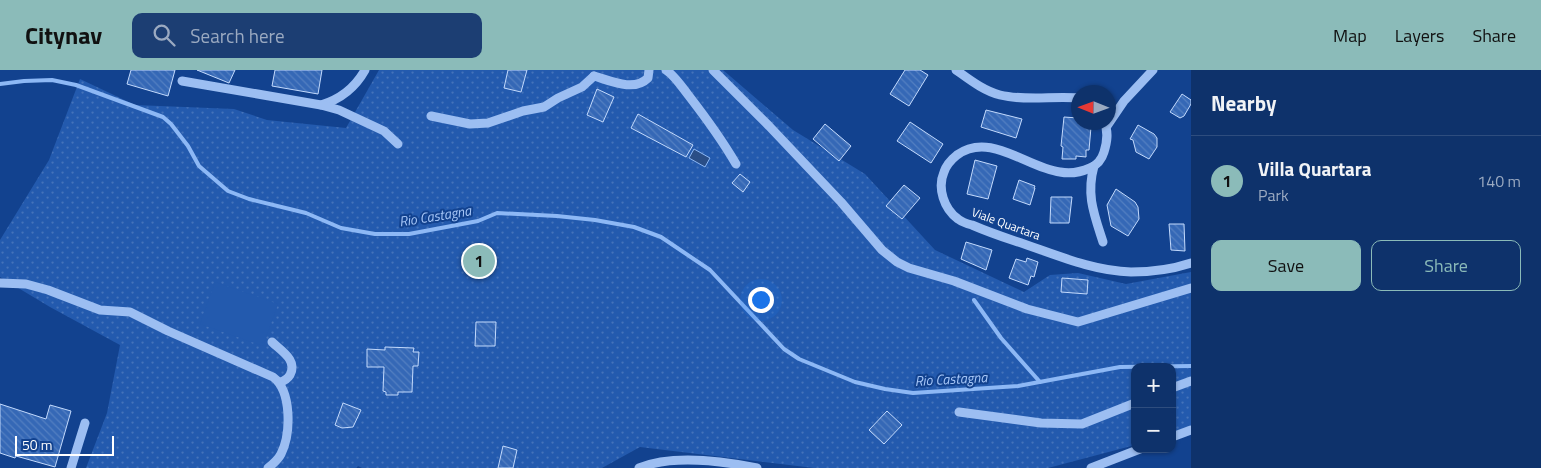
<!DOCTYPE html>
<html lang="en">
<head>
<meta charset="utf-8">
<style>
  :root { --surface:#0e326b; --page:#1c3e73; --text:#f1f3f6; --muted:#9baac1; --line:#2e4d7e; --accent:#8bbbb9 }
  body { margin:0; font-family:"Titillium Web",sans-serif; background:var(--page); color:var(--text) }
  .controls { position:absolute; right:15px; bottom:15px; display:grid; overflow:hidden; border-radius:10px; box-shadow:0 1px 4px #0004 }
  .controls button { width:45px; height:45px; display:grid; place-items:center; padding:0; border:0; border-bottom:1px solid var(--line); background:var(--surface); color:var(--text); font:25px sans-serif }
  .compass { position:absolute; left:1071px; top:15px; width:45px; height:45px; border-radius:50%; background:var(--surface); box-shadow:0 1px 4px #0004; rotate:271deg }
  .scale { position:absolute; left:15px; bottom:12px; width:99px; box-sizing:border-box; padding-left:5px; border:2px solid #fff; border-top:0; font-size:14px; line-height:18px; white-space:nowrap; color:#fff; -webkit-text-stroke:4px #12428f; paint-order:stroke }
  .you { position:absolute; left:760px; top:229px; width:18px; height:18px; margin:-12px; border:4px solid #fff; border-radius:50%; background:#1a73e8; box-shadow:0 0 0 8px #1a73e833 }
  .badge { display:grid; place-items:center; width:32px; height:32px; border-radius:50%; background:var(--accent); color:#111; font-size:16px; font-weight:700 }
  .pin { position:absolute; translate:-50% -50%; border:2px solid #fff; box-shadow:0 1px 5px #0006 }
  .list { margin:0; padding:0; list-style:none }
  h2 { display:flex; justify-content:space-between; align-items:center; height:65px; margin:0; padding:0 20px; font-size:21px }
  h2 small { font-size:16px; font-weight:400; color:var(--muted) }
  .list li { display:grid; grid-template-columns:32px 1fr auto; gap:15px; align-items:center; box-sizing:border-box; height:90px; padding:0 20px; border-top:1px solid var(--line) }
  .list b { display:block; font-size:19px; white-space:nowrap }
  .list p { margin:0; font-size:16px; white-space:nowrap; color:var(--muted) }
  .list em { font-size:16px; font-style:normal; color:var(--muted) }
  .actions { display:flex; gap:10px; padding:15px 20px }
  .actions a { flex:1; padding:11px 0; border:1px solid var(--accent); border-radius:10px; text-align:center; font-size:18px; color:var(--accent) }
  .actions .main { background:var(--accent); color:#111 }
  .icon { flex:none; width:28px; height:28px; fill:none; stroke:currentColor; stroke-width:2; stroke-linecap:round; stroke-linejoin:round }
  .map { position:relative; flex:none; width:1191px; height:398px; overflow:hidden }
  header { display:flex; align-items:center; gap:30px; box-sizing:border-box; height:70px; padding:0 25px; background:var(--accent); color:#111 }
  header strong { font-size:24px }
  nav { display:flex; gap:28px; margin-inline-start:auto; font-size:18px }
  .search { width:350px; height:45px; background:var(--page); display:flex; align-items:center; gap:12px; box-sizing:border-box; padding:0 18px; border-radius:10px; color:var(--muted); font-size:19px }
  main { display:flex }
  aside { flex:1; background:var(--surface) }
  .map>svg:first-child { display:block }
  .grass { fill:url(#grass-dots) }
  .pitch { fill:#235aae }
  .water { fill:#2a4e87; stroke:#8db8f5 }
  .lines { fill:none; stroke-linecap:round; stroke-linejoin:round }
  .stream { stroke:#8db8f5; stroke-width:4 }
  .building { fill:url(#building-back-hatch); stroke:#c3dafd }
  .minor { stroke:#9cbef2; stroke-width:9 }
  .labels { text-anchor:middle; stroke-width:4; stroke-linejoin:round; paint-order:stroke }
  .street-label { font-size:12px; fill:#fff; stroke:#12428f }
  .water-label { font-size:14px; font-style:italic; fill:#a8c8f9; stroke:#12428f }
</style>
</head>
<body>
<header>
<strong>Citynav</strong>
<div class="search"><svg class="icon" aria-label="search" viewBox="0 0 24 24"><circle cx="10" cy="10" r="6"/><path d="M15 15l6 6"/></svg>Search here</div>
<nav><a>Map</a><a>Layers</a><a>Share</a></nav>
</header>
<main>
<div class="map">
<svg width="1191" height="398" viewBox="0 0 1191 398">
  <defs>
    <pattern id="grass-dots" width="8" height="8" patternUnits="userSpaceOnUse" patternTransform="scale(1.25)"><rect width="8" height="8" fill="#235aae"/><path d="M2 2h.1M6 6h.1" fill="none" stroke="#4473ba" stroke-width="1.8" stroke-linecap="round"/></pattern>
    <pattern id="building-back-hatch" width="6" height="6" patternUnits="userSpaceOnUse" patternTransform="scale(1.25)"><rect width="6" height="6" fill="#3568b6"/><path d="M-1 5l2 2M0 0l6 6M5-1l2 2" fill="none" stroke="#537fc1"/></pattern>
  </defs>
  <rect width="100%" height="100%" fill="#12428f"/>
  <polygon class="grass" points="379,0 723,0 793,60 865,104 935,180 1024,222 1050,205 1078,203 1126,214 1191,202 1191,359 1172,364 1172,297 1135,297 1135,375 1048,398 814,398 640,377 602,398 362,398 358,396 356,398 86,398 107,343 120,275 50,237 0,207 0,170 49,90 80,9 135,35 234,39 267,50 346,58"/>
  <polygon class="pitch" points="215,212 278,234 263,276 200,254"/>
  <polygon class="water" points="694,79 710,88 705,97 689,88"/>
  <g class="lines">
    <g class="stream">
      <polyline points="0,14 24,11 52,10 76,15 163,47 171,54 188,76 199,96 228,121 249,129 306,143 341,158 375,164 409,164 478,151 497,143 557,146 595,150 634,157 661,167 710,200 784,279 799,289 855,312 885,319 913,323 1018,316 1120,297 1191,296"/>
      <polyline points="974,230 1001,268 1040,312"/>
    </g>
  </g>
  <g class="building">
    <polygon points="131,0 175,0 168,26 127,14"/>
    <polygon points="197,0 235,0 229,13"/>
    <polygon points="275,0 322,0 318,24 272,16"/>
    <polygon points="508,0 527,0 521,22 504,18"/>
    <polygon points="905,0 920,0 928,5 909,36 890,24"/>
    <polygon points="597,19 614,27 603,52 587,45"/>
    <polygon points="1182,24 1191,30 1191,34 1184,46 1180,48 1170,42"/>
    <polygon points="986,40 1022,49 1016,68 981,57"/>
    <polygon points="638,44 693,75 686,87 631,58"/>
    <polygon points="1064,47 1078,48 1078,52 1088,52 1088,57 1091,57 1089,80 1086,80 1086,87 1076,86 1076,89 1062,89 1063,77 1061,76"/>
    <polygon points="910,52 943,74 931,93 897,71"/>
    <polygon points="825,54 851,76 839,91 813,69"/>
    <polygon points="1138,55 1154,64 1157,68 1157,77 1149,89 1136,82 1133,70 1130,69"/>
    <polygon points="975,90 997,96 988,129 967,124"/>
    <polygon points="740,104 750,112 743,122 732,113"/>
    <polygon points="1019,110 1035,116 1034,118 1035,118 1030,135 1013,129"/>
    <polygon points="904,115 920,128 902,149 886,136"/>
    <polygon points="1116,119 1135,132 1138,137 1139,149 1128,166 1111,156 1107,135"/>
    <polygon points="1051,127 1072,127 1069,153 1050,153"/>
    <polygon points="1169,154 1184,154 1185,181 1171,180"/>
    <polygon points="966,172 992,180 986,200 961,189"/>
    <polygon points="1027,188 1038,192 1034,207 1031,206 1028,215 1009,208 1016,189 1026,192"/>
    <polygon points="1062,208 1088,210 1087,224 1061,222"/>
    <polygon points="476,252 496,252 495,276 475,276"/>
    <polygon points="385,277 414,278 413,282 419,282 418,296 413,296 412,322 398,322 398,325 386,325 386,322 383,321 384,297 367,297 367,279 385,280"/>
    <polygon points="343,333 361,340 353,357 342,358 335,355"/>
    <polygon points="0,334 46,349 50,335 71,341 55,397 16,386 15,388 0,383"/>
    <polygon points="887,341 902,355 884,374 869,360"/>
    <polygon points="503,376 517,380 513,398 498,398"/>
  </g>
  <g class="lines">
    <g class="minor">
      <path d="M666,0C675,6 682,17 689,26C706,48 722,70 736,94"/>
      <polyline points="713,0 769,56 841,132 882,180 897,192 909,198 954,211 1027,239 1078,252 1191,218"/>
      <path d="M956,0C970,10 984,21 1000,25C1025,31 1053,26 1078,28"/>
      <path d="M594,6C611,11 634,22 648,8L649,0"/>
      <path d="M182,11L321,35C341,29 355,18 365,0"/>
      <polyline points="321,35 339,40 384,61 398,74"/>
      <polyline points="431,46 470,54 488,53 523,41 544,37 558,28 582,17 594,6"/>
      <path d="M1104,52C1109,62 1107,72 1104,82C1102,89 1097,95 1090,98C1081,102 1070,104 1060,102C1027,98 990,61 957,85C952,89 946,96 944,102C937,118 944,139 958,149C962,152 968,154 972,155C986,161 1000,166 1015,171C1052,183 1091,201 1131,202C1150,202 1173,199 1191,193"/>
      <polyline points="1107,56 1124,31 1153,0"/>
      <path d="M1094,96C1086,125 1094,144 1103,172"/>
      <path d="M0,213L26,214L48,220L100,240L130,242L168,261L273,307C292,321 291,364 281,384C278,390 273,394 268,398"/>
      <path d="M272,272C281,281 298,290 290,305C287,310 284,311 280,312"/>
      <polyline points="1172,318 1191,311"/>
      <polyline points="959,342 1041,353 1082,354 1135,333"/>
      <polyline points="1172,367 1191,360"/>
      <polyline points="71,398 85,353"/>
      <path d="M639,398C673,384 722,391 757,398"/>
      <polyline points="1091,398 1140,379"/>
    </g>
  </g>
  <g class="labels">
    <g class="street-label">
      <text transform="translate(1006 154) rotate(20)" y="4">Viale Quartara</text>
    </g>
    <g class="water-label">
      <text transform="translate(435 146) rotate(-9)" y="5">Rio Castagna</text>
      <text transform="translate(951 309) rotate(-3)" y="5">Rio Castagna</text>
    </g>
  </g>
</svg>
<div class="controls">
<button>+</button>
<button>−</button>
</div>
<svg class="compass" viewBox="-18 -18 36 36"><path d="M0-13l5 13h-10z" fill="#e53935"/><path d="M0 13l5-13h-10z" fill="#9baac1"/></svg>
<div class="scale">50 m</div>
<div class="you"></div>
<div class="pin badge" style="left:479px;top:191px">1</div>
</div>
<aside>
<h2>Nearby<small></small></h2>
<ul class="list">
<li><span class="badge">1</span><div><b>Villa Quartara</b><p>Park</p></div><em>140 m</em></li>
</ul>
<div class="actions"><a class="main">Save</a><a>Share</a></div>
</aside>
</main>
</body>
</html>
